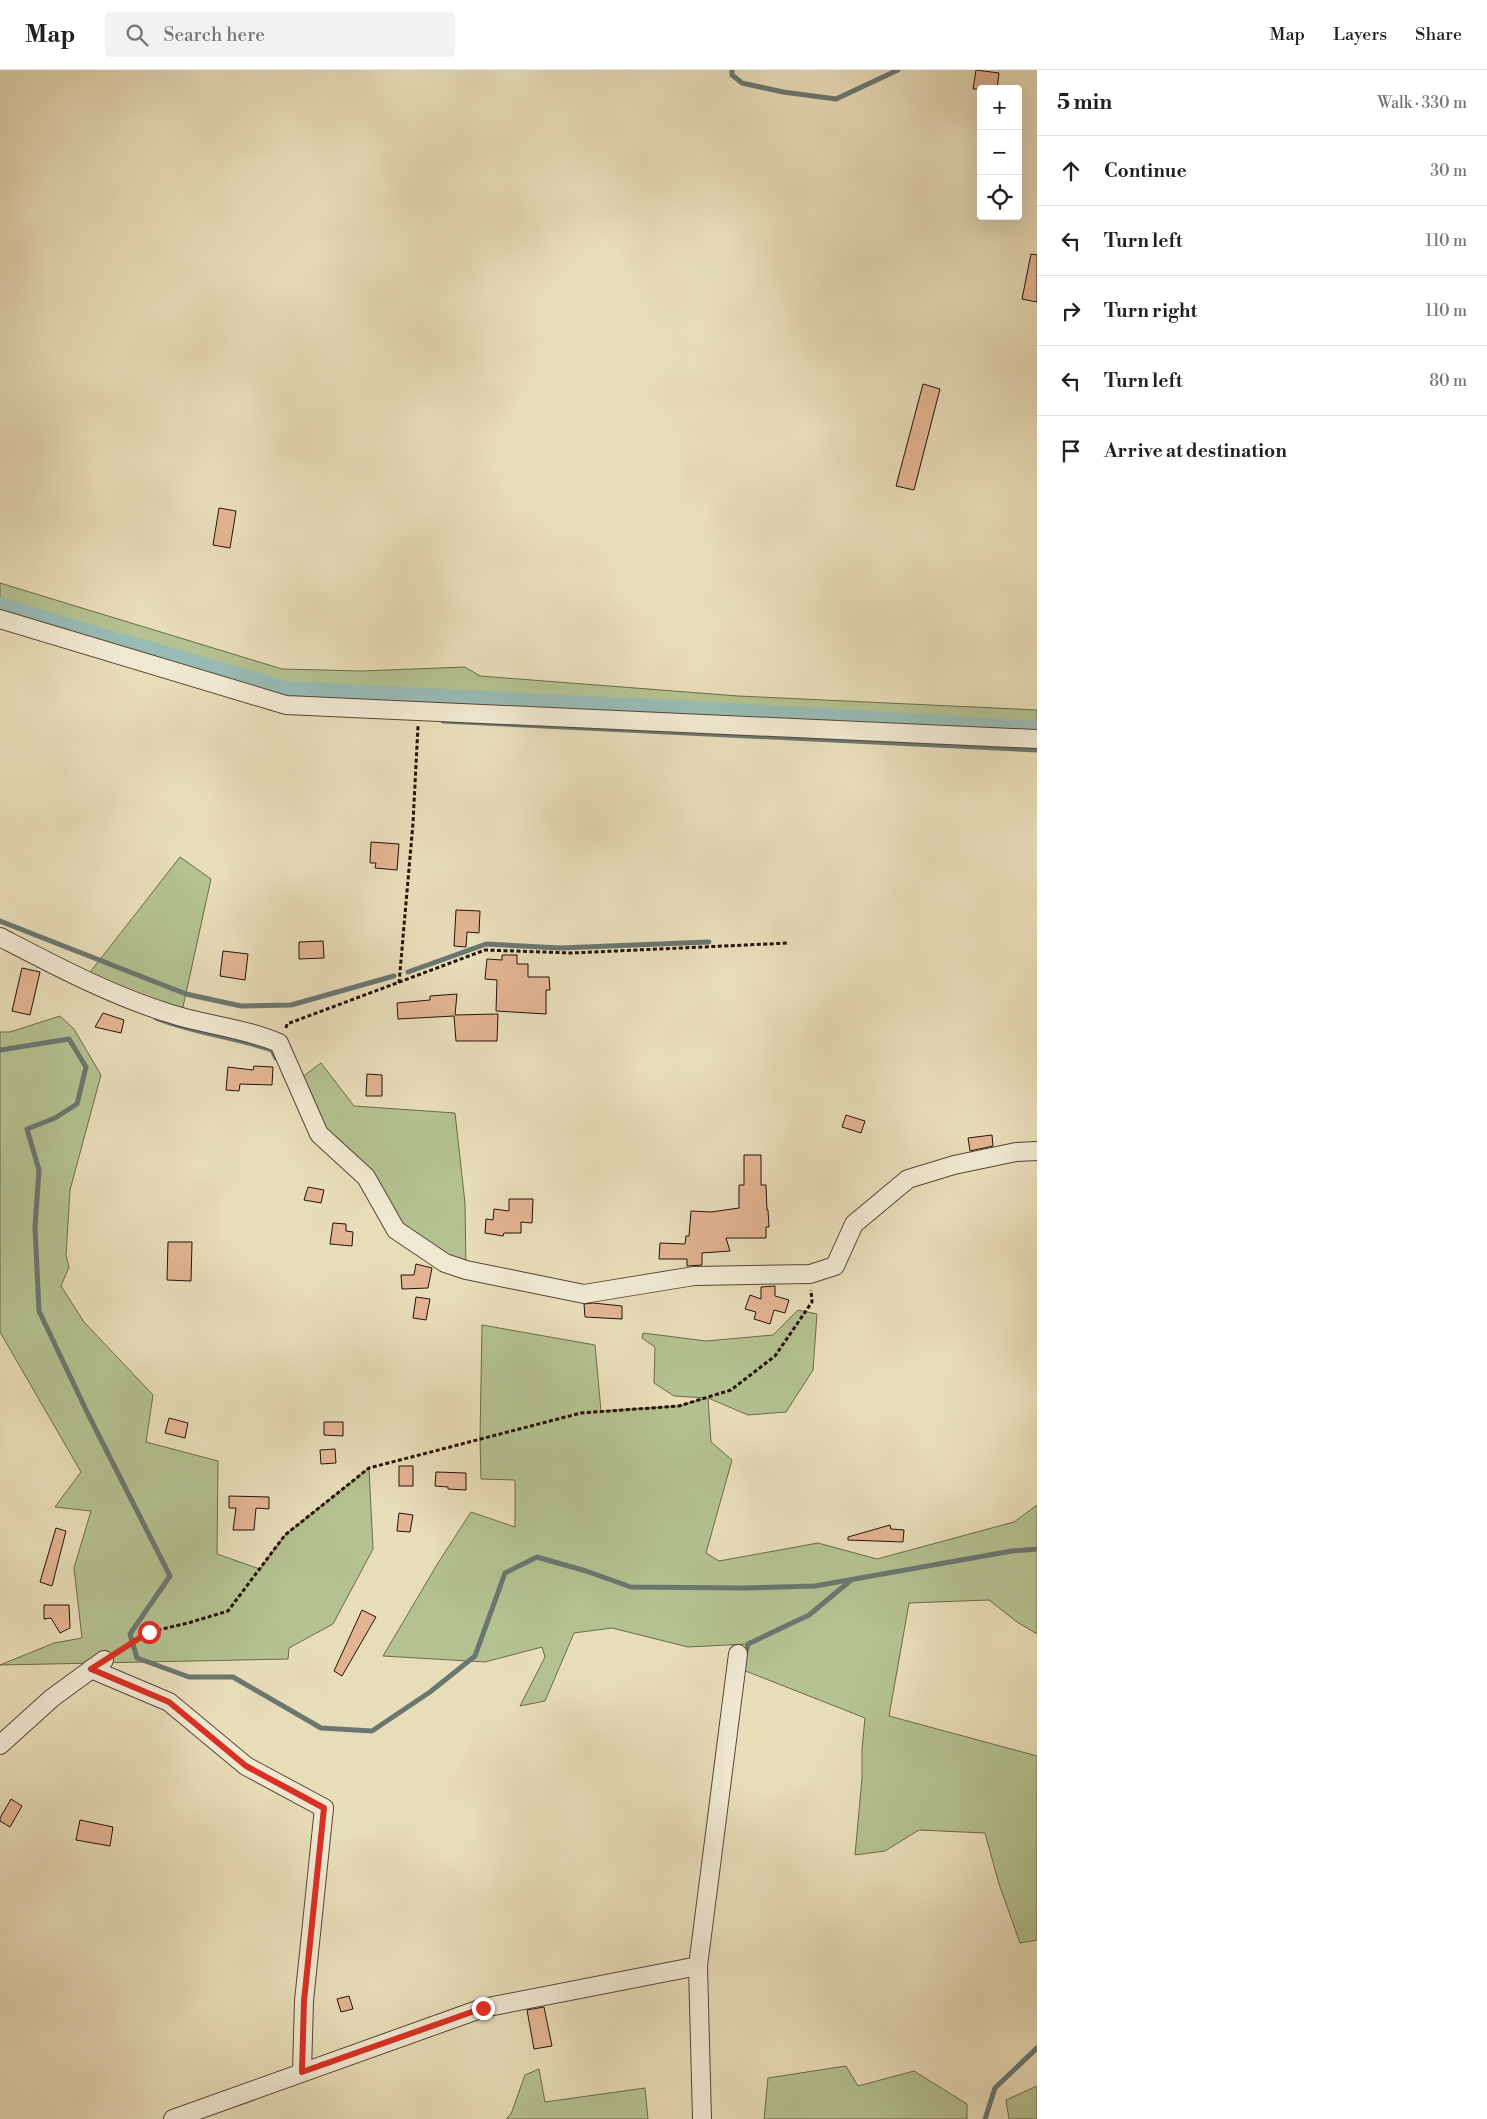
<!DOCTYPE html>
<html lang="en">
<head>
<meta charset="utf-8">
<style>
  :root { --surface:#fff; --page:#f2f2f2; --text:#202124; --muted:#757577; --line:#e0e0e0 }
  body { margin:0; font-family:"Libre Bodoni",serif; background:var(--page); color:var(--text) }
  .controls { position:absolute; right:15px; top:15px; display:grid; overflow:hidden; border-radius:5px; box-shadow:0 5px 20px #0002 }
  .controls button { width:45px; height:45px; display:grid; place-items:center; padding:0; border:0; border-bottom:1px solid var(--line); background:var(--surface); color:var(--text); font:25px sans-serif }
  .stop { position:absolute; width:15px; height:15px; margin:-11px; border:4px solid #d93025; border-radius:50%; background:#fff }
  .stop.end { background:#d93025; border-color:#fff; box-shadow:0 1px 5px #0008 }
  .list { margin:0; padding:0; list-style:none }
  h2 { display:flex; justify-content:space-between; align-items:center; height:65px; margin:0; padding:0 20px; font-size:21px }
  h2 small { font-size:16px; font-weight:400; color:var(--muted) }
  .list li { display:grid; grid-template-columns:32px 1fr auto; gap:15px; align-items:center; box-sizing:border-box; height:70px; padding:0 20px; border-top:1px solid var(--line) }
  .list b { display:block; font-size:19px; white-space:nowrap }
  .list em { font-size:16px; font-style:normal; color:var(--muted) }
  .icon { flex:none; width:28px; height:28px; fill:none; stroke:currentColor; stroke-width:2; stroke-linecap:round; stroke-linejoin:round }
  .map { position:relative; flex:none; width:1037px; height:2049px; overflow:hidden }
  header { display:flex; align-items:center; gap:30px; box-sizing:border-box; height:70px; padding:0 25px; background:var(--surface); border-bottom:1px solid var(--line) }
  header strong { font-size:24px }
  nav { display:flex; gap:28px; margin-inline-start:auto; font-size:18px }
  .search { width:350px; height:45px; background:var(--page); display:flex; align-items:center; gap:12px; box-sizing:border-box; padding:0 18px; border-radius:5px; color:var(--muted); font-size:19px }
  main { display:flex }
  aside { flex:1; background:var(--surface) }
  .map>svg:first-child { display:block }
  .green { fill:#b4c190; stroke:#6c6a4c }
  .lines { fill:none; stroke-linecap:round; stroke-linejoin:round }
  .stream { stroke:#6a7770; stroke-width:5 }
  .canal { stroke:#98bbb5; stroke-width:18 }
  .building { fill:#e3b493; stroke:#251209 }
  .minor-casing { stroke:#564535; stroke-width:20 }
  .path { stroke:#251209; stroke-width:3; stroke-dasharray:4 2.5; stroke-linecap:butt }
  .minor { stroke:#f0e9d2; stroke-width:18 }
  .route { stroke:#d93025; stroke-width:6 }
</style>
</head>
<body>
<header>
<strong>Map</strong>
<div class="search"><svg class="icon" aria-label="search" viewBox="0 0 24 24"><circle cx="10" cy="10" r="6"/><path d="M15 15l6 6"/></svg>Search here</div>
<nav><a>Map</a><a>Layers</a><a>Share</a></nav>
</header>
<main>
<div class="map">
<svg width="1037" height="2049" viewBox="0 0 1037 2049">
  <rect width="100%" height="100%" fill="#e8ddb9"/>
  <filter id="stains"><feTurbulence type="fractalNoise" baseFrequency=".004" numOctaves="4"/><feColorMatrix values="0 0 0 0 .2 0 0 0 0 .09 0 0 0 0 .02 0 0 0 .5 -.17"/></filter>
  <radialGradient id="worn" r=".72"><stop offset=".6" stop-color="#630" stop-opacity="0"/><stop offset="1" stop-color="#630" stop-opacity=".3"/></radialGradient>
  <g class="green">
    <polygon points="0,513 282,599 361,601 465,597 480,606 738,626 1037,640 1037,669 286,635 0,549"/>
    <polygon points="180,787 211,809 181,946 84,910"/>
    <polygon points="60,946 74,959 101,1005 70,1120 66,1185 69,1197 61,1216 84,1252 153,1325 146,1372 218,1391 217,1484 260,1499 285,1465 369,1398 373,1479 333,1554 289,1578 288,1589 0,1595 54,1573 82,1568 74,1498 91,1441 55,1437 81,1402 0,1262 0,962 10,962"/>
    <polygon points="321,993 354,1036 455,1043 465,1133 466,1200 396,1160 341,1084 297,1011"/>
    <polygon points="798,1240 817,1244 813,1300 786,1342 748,1345 708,1328 711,1372 732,1390 706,1483 719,1491 818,1473 877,1489 1014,1452 1037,1435 1037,1564 1017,1552 989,1530 909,1533 889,1646 1037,1686 1037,1870 1020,1873 999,1814 985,1763 919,1760 885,1781 855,1785 862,1708 862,1679 865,1648 743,1600 747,1574 688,1577 612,1558 574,1563 545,1631 520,1636 545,1587 542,1577 485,1592 383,1586 438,1493 471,1442 515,1457 515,1410 481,1409 480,1368 482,1255 595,1275 601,1341 679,1336 706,1328 674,1326 654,1313 655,1277 642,1268 643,1263 706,1271 773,1265"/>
    <polygon points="846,1996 858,2016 914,2001 967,2034 967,2049 764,2049 768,2008"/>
    <polygon points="539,1999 545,2032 645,2018 648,2049 506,2049 511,2044 525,2005"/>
    <polygon points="1037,2016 1037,2049 1009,2049 1006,2030"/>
  </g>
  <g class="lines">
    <g class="stream">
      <polyline points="732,0 732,5 742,13 783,22 836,29 898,0"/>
      <polyline points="443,651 1037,680"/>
      <polyline points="0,851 186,924 241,936 291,935 394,906"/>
      <polyline points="408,902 486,874 560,878 709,872"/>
      <path d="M156,948C193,963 234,967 272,980L276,988"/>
      <polyline points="0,980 69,969 86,997 77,1034 55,1048 27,1059 39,1100 35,1157 39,1241 88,1344 170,1506 130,1564 137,1588 189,1607 233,1607 321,1658 372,1661 430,1622 475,1586 505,1503 537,1487 586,1501 631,1517 742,1518 815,1516 1012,1481 1037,1479"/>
      <polyline points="745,1586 748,1574 809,1545 850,1511"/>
      <polyline points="985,2049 995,2018 1037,1978"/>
    </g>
    <g class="canal">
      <polyline points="0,536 112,570"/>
      <polyline points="124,573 286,620 809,646 1037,660"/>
    </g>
  </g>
  <g class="building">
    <polygon points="976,0 999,3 997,19 973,19"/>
    <polygon points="1031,184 1037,185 1037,232 1022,229"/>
    <polygon points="923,314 940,319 914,420 896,416"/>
    <polygon points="219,438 236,441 230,478 213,475"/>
    <polygon points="371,772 399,774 397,800 375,798 376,793 370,793"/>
    <polygon points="456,840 480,841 479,863 467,862 466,877 454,876"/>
    <polygon points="323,871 324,888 299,889 299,872"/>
    <polygon points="223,881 248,884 245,910 220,906"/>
    <polygon points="502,885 517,885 517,894 528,894 528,907 549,907 550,920 546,920 546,944 496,941 497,910 485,909 487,889 502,890"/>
    <polygon points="22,898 40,902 30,945 12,941"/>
    <polygon points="457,924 455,945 498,944 497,971 456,971 454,946 398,949 397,933 430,930 430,926"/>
    <polygon points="103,943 124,950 121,963 95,957"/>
    <polygon points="254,996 273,997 272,1015 240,1014 239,1021 226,1020 228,997 253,1000"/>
    <polygon points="367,1004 382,1005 382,1026 366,1026"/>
    <polygon points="846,1045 865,1051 861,1063 842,1057"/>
    <polygon points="992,1065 993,1076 970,1081 968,1068"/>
    <polygon points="744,1085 761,1085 761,1115 766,1115 767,1140 768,1140 769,1157 766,1157 766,1168 726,1168 730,1181 702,1183 702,1195 687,1196 687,1189 659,1189 660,1173 685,1174 686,1166 689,1166 691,1141 711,1142 739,1138 739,1115 744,1115"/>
    <polygon points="308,1117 324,1120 321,1133 304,1130"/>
    <polygon points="509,1129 533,1129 532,1153 521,1152 521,1163 504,1163 503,1166 485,1163 486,1149 493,1150 494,1139 509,1141"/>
    <polygon points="333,1153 346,1154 346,1161 353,1162 352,1176 330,1174"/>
    <polygon points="168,1172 192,1172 191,1211 167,1210"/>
    <polygon points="416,1194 432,1198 428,1218 402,1219 401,1205 414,1205"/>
    <polygon points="775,1216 775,1226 789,1230 785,1243 774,1240 770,1254 754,1249 756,1242 745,1239 750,1225 761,1229 761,1217"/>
    <polygon points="416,1227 430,1229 426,1250 413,1248"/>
    <polygon points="593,1233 622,1236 622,1249 585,1247 584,1234"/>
    <polygon points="169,1348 188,1353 185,1368 165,1363"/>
    <polygon points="324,1352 343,1352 343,1366 324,1365"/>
    <polygon points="335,1379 336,1393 321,1394 320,1380"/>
    <rect x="399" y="1396" width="14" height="20"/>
    <polygon points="436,1402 466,1403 466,1420 448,1419 448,1417 435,1416"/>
    <polygon points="229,1426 269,1427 269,1439 256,1438 254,1460 233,1460 236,1438 229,1438"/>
    <polygon points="399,1443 413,1445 410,1462 397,1461"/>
    <polygon points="890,1455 891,1459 904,1460 903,1472 848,1470 848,1467"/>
    <polygon points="56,1458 66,1461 52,1516 40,1512"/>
    <polygon points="44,1535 69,1535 70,1558 60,1563 51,1548 44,1549"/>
    <polygon points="362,1540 376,1547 342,1606 334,1601"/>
    <polygon points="11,1729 22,1736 10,1757 0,1751 0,1748"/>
    <polygon points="80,1750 113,1757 110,1776 76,1770"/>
    <polygon points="349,1926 353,1939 341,1942 337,1929"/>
    <polygon points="544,1937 552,1976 534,1979 527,1940"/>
  </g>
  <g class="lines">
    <defs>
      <g id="minor">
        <polyline points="0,549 286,635 1037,669"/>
        <path d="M0,867C54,895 110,925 168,943C205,955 244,958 279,973L319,1064L366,1107L396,1160L445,1193L466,1200L584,1224L694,1206L810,1204L835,1196L854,1154L908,1109L954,1095L1016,1082L1037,1081"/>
        <polyline points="91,1599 169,1632 246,1696 324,1738 304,1931 302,2002"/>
        <polyline points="0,1675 52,1628 104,1590"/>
        <polyline points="173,2049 483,1938 698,1896"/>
        <polyline points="702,2049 698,1896 738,1584"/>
      </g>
    </defs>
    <use href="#minor" class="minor-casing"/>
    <g class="path">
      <polyline points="399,913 413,753 418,656"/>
      <polyline points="286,958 287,954 485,880 572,883 789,873"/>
      <polyline points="118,1582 149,1562 188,1553 228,1541 285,1465 369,1398 581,1343 679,1336 731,1320 775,1286 812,1232 811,1220"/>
    </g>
    <use href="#minor" class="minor"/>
  </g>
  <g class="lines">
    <polyline class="route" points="149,1562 91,1599 169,1632 246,1696 324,1738 304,1931 302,2002 483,1938"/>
  </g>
  <rect width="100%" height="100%" filter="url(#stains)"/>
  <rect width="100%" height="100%" fill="url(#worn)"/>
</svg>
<div class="controls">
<button>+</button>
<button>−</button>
<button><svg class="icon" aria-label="locate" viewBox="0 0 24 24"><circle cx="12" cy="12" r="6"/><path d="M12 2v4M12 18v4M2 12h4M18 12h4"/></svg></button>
</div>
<div class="stop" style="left:149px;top:1562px"></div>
<div class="stop end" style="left:483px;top:1938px"></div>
</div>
<aside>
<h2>5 min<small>Walk · 330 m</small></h2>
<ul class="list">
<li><svg class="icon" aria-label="ahead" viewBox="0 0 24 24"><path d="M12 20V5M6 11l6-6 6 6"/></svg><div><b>Continue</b></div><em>30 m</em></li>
<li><svg class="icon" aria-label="left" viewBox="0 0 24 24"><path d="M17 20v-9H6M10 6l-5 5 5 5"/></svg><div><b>Turn left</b></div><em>110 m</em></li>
<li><svg class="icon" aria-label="right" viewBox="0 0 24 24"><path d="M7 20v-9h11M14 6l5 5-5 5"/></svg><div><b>Turn right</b></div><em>110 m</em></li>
<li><svg class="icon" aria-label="left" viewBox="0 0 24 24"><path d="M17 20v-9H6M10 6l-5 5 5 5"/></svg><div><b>Turn left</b></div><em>80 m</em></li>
<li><svg class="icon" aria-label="arrive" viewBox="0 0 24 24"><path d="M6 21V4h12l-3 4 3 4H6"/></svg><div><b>Arrive at destination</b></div></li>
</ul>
</aside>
</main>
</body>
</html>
